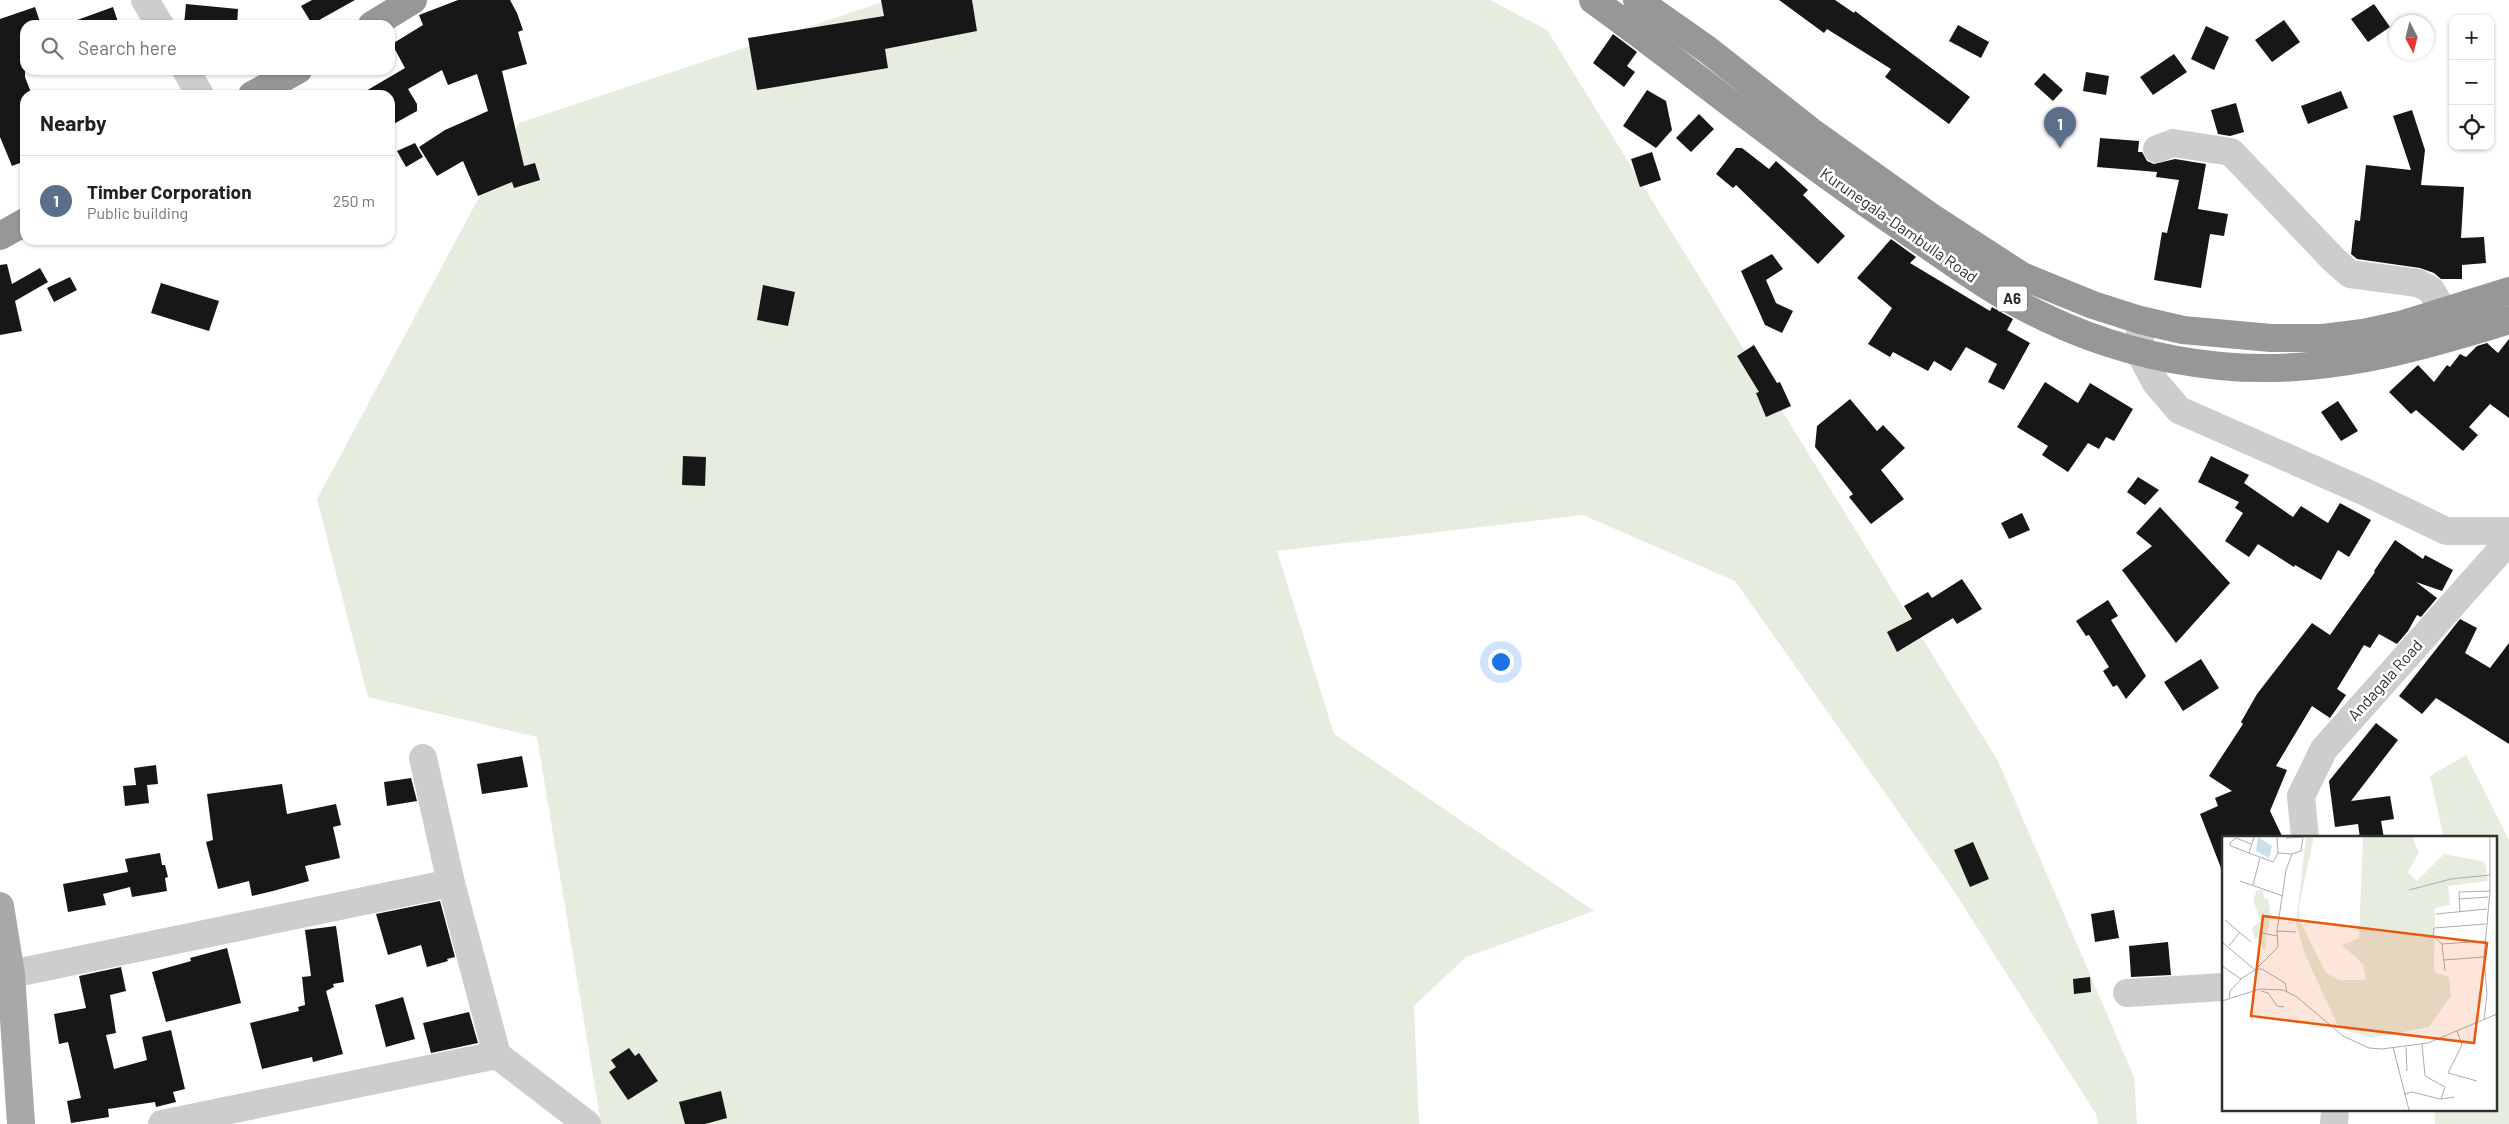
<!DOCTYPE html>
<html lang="en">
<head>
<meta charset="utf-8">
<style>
  :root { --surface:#fff; --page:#f6f6f6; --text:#202124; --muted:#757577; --line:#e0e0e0; --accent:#0b8043 }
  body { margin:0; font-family:Barlow,sans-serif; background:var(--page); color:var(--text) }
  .controls { position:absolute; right:15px; top:15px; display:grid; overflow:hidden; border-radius:10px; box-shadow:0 1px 4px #0004 }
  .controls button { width:45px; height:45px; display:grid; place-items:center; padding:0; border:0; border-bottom:1px solid var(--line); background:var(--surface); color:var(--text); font:25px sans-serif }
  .compass { position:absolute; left:2389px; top:15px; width:45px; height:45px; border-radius:50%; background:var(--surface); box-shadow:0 1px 4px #0004; rotate:173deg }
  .you { position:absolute; left:1500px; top:661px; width:18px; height:18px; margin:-12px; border:4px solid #fff; border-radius:50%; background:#1a73e8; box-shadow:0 0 0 8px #1a73e833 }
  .badge { display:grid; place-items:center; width:32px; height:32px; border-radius:50%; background:var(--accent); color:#fff; font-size:16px; font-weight:700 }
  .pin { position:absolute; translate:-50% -41px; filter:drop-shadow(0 1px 2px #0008) }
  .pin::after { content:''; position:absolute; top:26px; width:18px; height:15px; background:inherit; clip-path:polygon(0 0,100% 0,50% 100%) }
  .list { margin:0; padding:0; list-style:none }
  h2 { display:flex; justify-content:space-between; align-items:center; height:65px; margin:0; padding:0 20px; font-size:21px }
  h2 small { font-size:16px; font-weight:400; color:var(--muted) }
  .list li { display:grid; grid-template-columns:32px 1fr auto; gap:15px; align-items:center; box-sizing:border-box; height:90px; padding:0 20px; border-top:1px solid var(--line) }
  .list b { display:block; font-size:19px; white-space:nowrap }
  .list p { margin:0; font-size:16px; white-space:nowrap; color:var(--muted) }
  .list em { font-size:16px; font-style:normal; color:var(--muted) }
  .icon { flex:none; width:28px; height:28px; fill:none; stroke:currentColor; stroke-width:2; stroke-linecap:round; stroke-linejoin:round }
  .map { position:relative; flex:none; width:2509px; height:1124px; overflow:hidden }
  .search { position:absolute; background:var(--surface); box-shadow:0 1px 4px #0004; left:20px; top:20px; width:375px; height:55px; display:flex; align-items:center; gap:12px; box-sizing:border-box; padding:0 18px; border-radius:15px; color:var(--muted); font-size:19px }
  .panel { position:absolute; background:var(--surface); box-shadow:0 1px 4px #0004; left:20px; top:90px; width:375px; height:155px; border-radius:15px }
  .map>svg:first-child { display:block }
  .green { fill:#e6ecde }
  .building { fill:#171717 }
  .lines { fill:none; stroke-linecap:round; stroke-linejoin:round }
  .minor { stroke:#cdcdcd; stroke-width:28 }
  .major { stroke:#a8a8a8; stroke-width:28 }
  .highway { stroke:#979797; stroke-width:28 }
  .labels { text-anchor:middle; stroke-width:5; stroke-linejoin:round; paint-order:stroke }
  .shield { fill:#fff; stroke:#6e6e6e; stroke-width:1 }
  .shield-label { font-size:15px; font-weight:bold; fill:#303030 }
  .street-label { font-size:16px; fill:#303030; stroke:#fff }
  .inset-road { fill:none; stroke:#acacac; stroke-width:1 }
  .view { fill:#e8590c; fill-opacity:0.15; stroke:#e8590c; stroke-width:2.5 }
  .inset-edge { fill:none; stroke:#303030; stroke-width:2.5 }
</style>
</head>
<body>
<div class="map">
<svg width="2509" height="1124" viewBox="0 0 2509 1124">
  <rect width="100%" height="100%" fill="#fff"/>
  <g class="green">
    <polygon points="889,0 1490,0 1547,30 1998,761 2134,1077 2137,1124 2098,1124 2096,1114 1950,885 1735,581 1583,515 1277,551 1334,734 1594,911 1466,957 1414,1006 1419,1124 601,1124 537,737 368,697 317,499 519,123"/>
    <polygon points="2466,755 2509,840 2509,1124 2435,1124 2434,1110 2495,1110 2495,838 2444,838 2430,776"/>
  </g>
  <g class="building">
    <polygon points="312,0 355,0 312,24 301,6"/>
    <polygon points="458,0 510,0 517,13 523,30 518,32 527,64 502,71 524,166 535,163 540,180 514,188 512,182 478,196 463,161 437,176 419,147 445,130 488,111 477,74 448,85 442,70 408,89 417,104 417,111 390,126 390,95 359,95 405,68 392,44 423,25 419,15"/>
    <polygon points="881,0 972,0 977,31 885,49 888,68 757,90 748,38 884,16"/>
    <polygon points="1779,0 1835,0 1854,13 1855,11 1970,97 1949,124 1885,77 1891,69 1827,29 1824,33"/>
    <polygon points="186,4 238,9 237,25 184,25"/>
    <polygon points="2374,4 2390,27 2368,42 2351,19"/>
    <polygon points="35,7 41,25 25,25 25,77 32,95 25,95 25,161 12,166 0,137 0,19"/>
    <polygon points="113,7 119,25 70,25 69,23"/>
    <polygon points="2284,20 2300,42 2272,62 2255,40"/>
    <polygon points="1958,25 1989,42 1981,58 1949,41"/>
    <polygon points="2206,26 2229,37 2214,70 2191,59"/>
    <polygon points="1613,34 1637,52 1627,66 1635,72 1624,87 1593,63"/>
    <polygon points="2174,54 2187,72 2153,95 2140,77"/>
    <polygon points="2086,72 2109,76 2106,95 2083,91"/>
    <polygon points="2044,73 2063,90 2053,101 2034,84"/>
    <polygon points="1647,90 1666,101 1672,130 1656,148 1623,126"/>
    <polygon points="2341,91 2348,108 2308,124 2301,106"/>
    <polygon points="2236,103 2244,132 2230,136 2218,134 2211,110"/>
    <polygon points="2412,110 2425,150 2421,185 2464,187 2461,238 2484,237 2486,263 2462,265 2462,279 2441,279 2434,273 2420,268 2357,259 2351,254 2355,220 2360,221 2366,165 2411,170 2393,116"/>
    <polygon points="1699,114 1714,129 1691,152 1676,138"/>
    <polygon points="2100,138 2139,141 2138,152 2142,152 2147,161 2154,164 2175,159 2206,164 2198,209 2228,214 2224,236 2210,234 2201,288 2154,280 2162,232 2167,233 2179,180 2156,177 2157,172 2097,167"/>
    <polygon points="415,143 423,157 406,167 397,151"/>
    <polygon points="1736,148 1742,148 1769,169 1776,161 1808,190 1803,195 1845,236 1818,264 1736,185 1733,188 1716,174"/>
    <polygon points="1652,152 1661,180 1640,187 1631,159"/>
    <polygon points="1891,239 1916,257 1910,263 1990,311 1992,307 2013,319 2007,330 2030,343 2004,390 1988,382 1997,364 1966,347 1951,371 1934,361 1928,371 1893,352 1890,357 1868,344 1892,308 1857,278"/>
    <polygon points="1772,254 1783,269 1766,280 1776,303 1793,311 1782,333 1765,325 1741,271"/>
    <polygon points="7,264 12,284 40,268 48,282 15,301 22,331 0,335 0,265"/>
    <polygon points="70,277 77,290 54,302 47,288"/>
    <polygon points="161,283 219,301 209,331 151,313"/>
    <polygon points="763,285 795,292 788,326 757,320"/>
    <polygon points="2509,339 2509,418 2490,404 2469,427 2478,435 2463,451 2416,410 2411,414 2389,392 2418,365 2434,382 2447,365 2450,367 2460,354 2466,357 2477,346 2487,343 2498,353"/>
    <polygon points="1754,345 1777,383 1780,382 1791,406 1766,417 1756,393 1759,392 1737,356"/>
    <polygon points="2045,382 2078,403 2090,383 2133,409 2114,441 2106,437 2099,449 2088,443 2068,472 2042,455 2048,446 2017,427"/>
    <polygon points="1850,399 1877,431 1883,425 1905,448 1881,470 1904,499 1871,524 1849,497 1853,494 1815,447 1817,426"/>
    <polygon points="2338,401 2358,431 2341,441 2321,412"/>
    <polygon points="683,456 706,457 705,486 682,485"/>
    <polygon points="2211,456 2249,475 2244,483 2293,517 2301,506 2328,523 2340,503 2371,520 2349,557 2338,550 2321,580 2295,565 2294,567 2258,544 2249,557 2225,541 2243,513 2235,508 2239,502 2198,482"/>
    <polygon points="2138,477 2159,490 2145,505 2127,492"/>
    <polygon points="2160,507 2230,583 2176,643 2122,570 2152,546 2136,533"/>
    <polygon points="2022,513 2030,530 2009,539 2001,523"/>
    <polygon points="2395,540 2423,559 2425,555 2453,570 2442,591 2416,582 2437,598 2421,617 2417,615 2408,631 2397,644 2379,634 2370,648 2364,645 2337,689 2346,695 2330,718 2312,706 2276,766 2287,770 2270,811 2283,838 2223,838 2221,868 2200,814 2218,806 2215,798 2232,791 2209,776 2243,724 2241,722 2257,694 2312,623 2330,635 2375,572 2374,571"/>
    <polygon points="1962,579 1982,609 1957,624 1953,618 1897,652 1887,632 1912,619 1904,606 1928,592 1932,598"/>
    <polygon points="2108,600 2118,616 2111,620 2146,676 2126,699 2117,685 2113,687 2103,671 2109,667 2089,635 2086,636 2076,621"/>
    <polygon points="2460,619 2477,628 2465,653 2490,668 2509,643 2509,744 2436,698 2422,714 2399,696"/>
    <polygon points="2201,659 2219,688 2183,711 2164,682"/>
    <polygon points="2376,723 2398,740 2351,801 2390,796 2394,819 2381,821 2384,838 2360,838 2358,824 2335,827 2329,781"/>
    <polygon points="522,756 528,787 482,794 477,764"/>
    <polygon points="156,765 158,784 147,785 149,803 125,806 123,786 136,785 134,768"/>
    <polygon points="411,778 417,801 387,806 384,782"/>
    <polygon points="282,784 287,814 336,804 341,825 333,827 340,858 305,866 309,881 273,891 252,896 249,881 218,889 206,842 213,840 207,794"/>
    <polygon points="1973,842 1989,879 1970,887 1954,850"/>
    <polygon points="160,853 162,865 165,865 168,877 165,878 167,891 132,897 130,887 103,894 106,905 68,912 63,884 128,872 125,859"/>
    <polygon points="440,901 455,957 447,959 448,961 427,967 421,945 388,955 376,914"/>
    <polygon points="2114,910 2119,938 2095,942 2091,914"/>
    <polygon points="336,926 344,982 333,984 334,987 326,991 343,1054 313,1062 312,1057 262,1069 250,1023 299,1011 298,1007 305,1005 302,977 311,976 305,930"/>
    <polygon points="2168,942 2171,975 2131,977 2129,946"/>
    <polygon points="227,948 241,1003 166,1022 152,972 191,961 190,958"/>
    <polygon points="121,967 126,991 110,995 116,1033 106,1035 114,1069 147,1060 142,1037 171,1030 185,1089 173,1092 176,1102 156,1107 155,1102 108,1109 109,1117 71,1123 67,1101 81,1098 68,1042 59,1044 54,1014 86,1008 79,976"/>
    <polygon points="2090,977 2091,992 2074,994 2073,979"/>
    <polygon points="403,997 415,1039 386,1047 375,1005"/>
    <polygon points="469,1012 478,1043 431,1053 423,1023"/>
    <polygon points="629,1048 635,1056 639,1053 658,1081 628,1100 609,1072 616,1067 611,1060"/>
    <polygon points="721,1091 727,1118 705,1124 685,1124 679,1102"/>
  </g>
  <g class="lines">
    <g class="minor">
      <polyline points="145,0 160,25"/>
      <polyline points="186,70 200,95"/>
      <polyline points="2157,149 2173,143 2231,152 2334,260 2350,274 2418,283 2431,290 2444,312"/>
      <polyline points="2140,320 2140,353 2156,383 2179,410 2363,491 2446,531 2509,531"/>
      <polyline points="2305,838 2301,796 2324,749 2509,541"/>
      <polyline points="11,974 451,883"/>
      <polyline points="2127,993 2223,987"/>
      <polyline points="497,1055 587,1124"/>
      <polyline points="162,1124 497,1055 451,883 423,758"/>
      <polyline points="2334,1124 2335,1110"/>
    </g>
    <polyline class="major" points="0,906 11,974 21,1124"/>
    <g class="highway">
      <path d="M1593,0C1696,75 1795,156 1901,227C1948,259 1994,294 2046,318C2100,344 2160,360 2220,366C2321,376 2413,350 2509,320"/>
      <polyline points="1637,0 1708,50 1813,133 1931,217 2022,276 2093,305 2140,320 2183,330 2271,338 2323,338 2363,333 2400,325 2509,291"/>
      <polyline points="372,25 413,0"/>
      <polyline points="252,95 298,70"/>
      <polyline points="0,236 25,222"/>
    </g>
  </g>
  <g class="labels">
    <rect class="shield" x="1997" y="286.5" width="30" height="25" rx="4"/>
    <g class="shield-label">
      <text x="2012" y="304">A6</text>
    </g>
    <g class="street-label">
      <text transform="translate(1899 225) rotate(35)" y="6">Kurunegala-Dambulla Road</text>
      <text transform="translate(2385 680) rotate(-48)" y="6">Andagala Road</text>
    </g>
  </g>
  <g transform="translate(2222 836)">
    <rect width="275" height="275" fill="#fff"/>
    <path d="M84,1H91V5L77,71L78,85L104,137L117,144H144L141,128L120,109L137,102L141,1H190L197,16L186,36L195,45L222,18L263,26L266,45L226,50L228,69L213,72L212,136L227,141L229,160L207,191L150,202L126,195L115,188L83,118L74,88ZM35,54H41L42,62L46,63L48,76L47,92L43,97L44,112L41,113L38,104L32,102L30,92L39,85L31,65Z" fill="#e6ecde"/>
    <path d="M36,1L50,10L47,22L34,15Z" fill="#cbdfec"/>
    <path class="inset-road" d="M32,1L27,17L51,26L56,17M55,1L56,17L70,18M64,2L81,1M27,17L9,10L8,7L14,2L29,8M18,45L61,60M31,49L38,22M187,54L229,43L268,39M237,63L266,61M238,76L237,56L268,55M214,78L265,73M3,84L29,106M55,95L74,96M40,97L55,100M0,106L33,134M220,108L211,100L212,92L264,88M7,110L18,96M222,124L262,121M0,130L19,143L8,155L7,162M34,133L56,111L55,95L64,34L70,18L79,15L81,1M223,135L220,108L263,105M19,143L34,133H40L63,147L65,156M39,155L46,157L55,170L62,171M0,165L38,153L61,154L75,161L121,200L147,212L160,213L206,207L275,178M262,184L265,158L262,121L268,55V1M235,195L240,209L226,237L255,245M200,208L203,240L223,251L219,263M171,211L187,274M184,211L185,235M182,258L190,256L218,263L232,261"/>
    <path class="view" d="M41,80L265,107L252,207L29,180Z"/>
    <rect width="275" height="275" class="inset-edge"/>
  </g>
</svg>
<div class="controls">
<button>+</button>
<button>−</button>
<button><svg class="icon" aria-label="locate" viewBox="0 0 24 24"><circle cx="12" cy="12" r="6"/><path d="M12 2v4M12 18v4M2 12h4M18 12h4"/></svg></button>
</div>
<svg class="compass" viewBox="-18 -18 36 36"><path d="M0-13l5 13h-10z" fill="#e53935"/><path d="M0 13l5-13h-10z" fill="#757577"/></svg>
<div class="you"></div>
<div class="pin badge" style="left:2060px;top:148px;background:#5c6f8a">1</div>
<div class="search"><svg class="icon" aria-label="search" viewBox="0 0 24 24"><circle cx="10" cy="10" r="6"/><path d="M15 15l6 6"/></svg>Search here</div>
<section class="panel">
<h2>Nearby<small></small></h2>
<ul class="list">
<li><span class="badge" style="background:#5c6f8a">1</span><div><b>Timber Corporation</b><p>Public building</p></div><em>250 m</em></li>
</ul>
</section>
</div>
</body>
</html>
